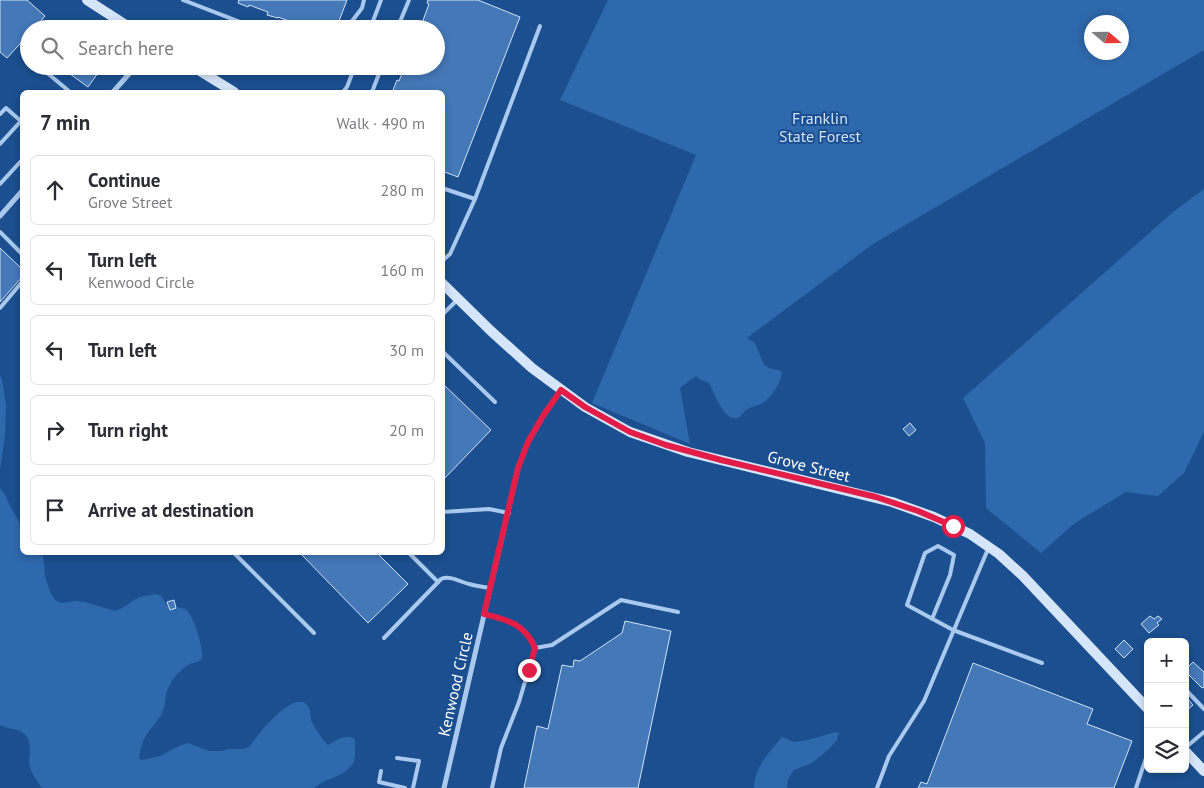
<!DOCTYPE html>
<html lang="en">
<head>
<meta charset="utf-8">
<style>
  :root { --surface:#fff; --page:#f2f2f3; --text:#2b2b33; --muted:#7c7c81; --line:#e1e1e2 }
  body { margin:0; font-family:"PT Sans",sans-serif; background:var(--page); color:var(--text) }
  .controls { position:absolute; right:15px; bottom:15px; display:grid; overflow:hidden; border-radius:8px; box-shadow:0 2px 8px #0003 }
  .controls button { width:45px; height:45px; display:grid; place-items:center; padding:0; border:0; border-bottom:1px solid var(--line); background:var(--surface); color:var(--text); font:25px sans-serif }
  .compass { position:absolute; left:1084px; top:15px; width:45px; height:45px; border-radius:50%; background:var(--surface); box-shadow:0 2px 8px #0003; rotate:110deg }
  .stop { position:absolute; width:15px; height:15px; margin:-11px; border:4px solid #e11d48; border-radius:50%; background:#fff }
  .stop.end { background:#e11d48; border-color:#fff; box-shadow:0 1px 5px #0008 }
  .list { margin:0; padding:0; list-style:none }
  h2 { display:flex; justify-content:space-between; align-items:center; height:65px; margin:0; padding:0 20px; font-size:21px }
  h2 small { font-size:16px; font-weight:400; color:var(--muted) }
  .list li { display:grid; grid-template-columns:32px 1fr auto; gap:15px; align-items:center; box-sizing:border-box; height:70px; margin:0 10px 10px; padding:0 10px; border:1px solid var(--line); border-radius:8px }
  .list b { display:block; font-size:19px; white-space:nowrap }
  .list p { margin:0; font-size:16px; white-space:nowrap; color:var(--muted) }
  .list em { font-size:16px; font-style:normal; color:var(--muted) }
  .icon { flex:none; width:28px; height:28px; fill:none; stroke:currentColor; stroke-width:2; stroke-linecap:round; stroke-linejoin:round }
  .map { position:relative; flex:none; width:1204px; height:788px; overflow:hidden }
  .search { position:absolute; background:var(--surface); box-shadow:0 2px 8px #0003; left:20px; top:20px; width:425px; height:55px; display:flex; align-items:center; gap:12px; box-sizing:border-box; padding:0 18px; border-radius:28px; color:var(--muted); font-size:19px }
  .panel { position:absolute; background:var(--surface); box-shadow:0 2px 8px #0003; left:20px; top:90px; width:425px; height:465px; border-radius:8px }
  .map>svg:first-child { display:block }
  .green { fill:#2e69ad; fill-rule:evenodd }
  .building { fill:#4478b7; stroke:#cfe3fa }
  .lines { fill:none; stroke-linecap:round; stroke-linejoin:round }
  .lane { stroke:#a9c9ee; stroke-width:4 }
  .street { stroke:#a9c9ee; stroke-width:5 }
  .secondary { stroke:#d6e6fa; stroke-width:10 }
  .route { stroke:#e11d48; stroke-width:6 }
  .labels { text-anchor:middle; stroke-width:4; stroke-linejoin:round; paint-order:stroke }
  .park-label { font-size:16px; fill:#cfe3fa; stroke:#1b4f8f }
  .street-label { font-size:16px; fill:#fff; stroke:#1b4f8f }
</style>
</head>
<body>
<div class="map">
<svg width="1204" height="788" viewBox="0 0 1204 788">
  <rect width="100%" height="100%" fill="#1b4f8f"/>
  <g class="green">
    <path d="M608,0H1204V50L873,244L747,338L755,343L764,365L771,369L779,370L782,372C781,383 771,399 761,404C756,406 750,407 746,410C742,414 739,420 733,418C722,416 714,392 709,383L699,379L696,376L680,388L690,444L592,403L696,155L560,100ZM1092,22H1122V52H1092Z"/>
    <polygon points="1204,189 1204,432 1184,473 1158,496 1126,492 1075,523 1041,553 986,508 985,443 963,398 1173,212"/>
    <polygon points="0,375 2,380 6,404 5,436 0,470"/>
    <path d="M0,488L6,496L8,502L22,527V552L42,553L44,563L45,576L50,592L56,601L62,603L75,601L85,602L115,611L124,607L139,597L156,594L161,596L169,608C174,609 182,607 185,609C192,612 200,639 201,646C202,650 202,655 202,659L198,662C184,663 170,680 166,694C165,700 165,707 162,713C158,722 150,728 146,736C142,742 140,752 139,759L142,760L160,756L181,745L188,743L209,751H222L229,749H243L249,747C256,737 296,684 309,708C311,711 310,715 311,719C313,726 322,739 328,745C337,740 343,735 354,738C356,743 355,748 355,754C355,776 328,776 314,788H42C38,782 32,775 30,767C27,755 35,742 23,733C16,728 7,729 0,725Z"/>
    <path d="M836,732L839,733L837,740L830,748L812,763L794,770L788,779L787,788H754C754,768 770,751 782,737L794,742L808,740Z"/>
  </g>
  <g class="building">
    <polygon points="0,0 27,0 45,16 34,29 29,29 29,34 7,58 0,52"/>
    <polygon points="238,0 347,0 336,29 303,29 296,26 297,24 278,17 278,18 267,15 268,12 249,5 248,7 238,3 239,0"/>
    <polygon points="428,0 478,0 520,17 458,177 442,171 442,92 395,92 395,91 393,90 397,80 399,81 405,66 436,66 436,29 416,29 419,22 422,23 429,4 427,3"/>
    <polygon points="59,66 103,66 88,87"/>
    <polygon points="0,248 22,269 22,277 0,302"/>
    <polygon points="442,383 491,430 444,479 442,478"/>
    <polygon points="910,423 916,430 909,436 903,429"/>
    <polygon points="299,552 376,552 408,584 368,623"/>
    <polygon points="174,600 176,608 170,610 167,602"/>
    <polygon points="1150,616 1154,619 1158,616 1162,619 1157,623 1159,625 1149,633 1141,624"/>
    <polygon points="625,621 671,631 638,788 524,788 537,726 548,729 562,665 573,667 574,660 580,661 622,633"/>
    <polygon points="1124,640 1133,649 1124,658 1115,649"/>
    <polygon points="1193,662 1204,672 1204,687 1202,688 1185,671 1185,670"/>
    <polygon points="973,663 1093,709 1087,724 1132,741 1114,788 918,788 921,782 927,784"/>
    <polygon points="1187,698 1193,705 1187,710 1185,709 1185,700"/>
  </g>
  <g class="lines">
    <g class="lane">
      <polyline points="183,0 258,29"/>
      <polyline points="372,24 384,29"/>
      <polyline points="70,29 73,24 79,29"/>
      <polyline points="346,29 362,8 364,0"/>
      <polyline points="370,29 381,0"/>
      <polyline points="397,29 409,0"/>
      <polyline points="39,66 70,92"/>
      <polyline points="124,66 131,72"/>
      <polyline points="343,92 347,87 355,66"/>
      <polyline points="372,92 382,66"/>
      <polyline points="0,114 6,108 22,122"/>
      <polyline points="0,144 21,121"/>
      <polyline points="0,184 22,160"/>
      <polyline points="442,188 475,199 540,26"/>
      <polyline points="0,232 22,254"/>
      <polyline points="442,261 450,254 475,199"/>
      <polyline points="0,308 22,282"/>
      <polyline points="442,315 457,300"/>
      <polyline points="442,351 495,402"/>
      <polyline points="442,512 489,509 509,513"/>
      <polyline points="233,552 314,633"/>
      <polyline points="408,552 438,582"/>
      <path d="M485,614C508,620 525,624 535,648L519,702L501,748L492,788"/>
      <polyline points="932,619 950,575 954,555 938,546 925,553 907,605 953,630 1042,663"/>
      <path d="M384,638L441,579C450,575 460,582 469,584C476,586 483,587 490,588"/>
      <polyline points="535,648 552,645 621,600 678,612"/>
      <polyline points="1185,689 1204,709"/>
      <polyline points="1142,702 1148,695"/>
      <polyline points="1185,748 1204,732"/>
      <polyline points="397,758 419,761 413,788"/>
      <polyline points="381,771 379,782 405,788"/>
      <polyline points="877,788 889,756 924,701 988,549"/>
      <polyline points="1136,788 1148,752"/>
    </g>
    <g class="street">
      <polyline points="113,92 136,66"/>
      <polyline points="0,216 22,191"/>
      <polyline points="444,788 518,468 528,442 543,416 561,390"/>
    </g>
    <g class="secondary">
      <polyline points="87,0 132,29"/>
      <polyline points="192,66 234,92"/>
      <polyline points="442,283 491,331 532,368 585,407 630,432 688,452 892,502 934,517 970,534 999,554 1023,576 1148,709"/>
      <polyline points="1185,751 1204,771"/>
    </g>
  </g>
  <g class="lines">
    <path class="route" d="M529,670L535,648C525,624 508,620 484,614L518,468L528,442L543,416L561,390L585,407L630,432L666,445L721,460L876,497L918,511L953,526"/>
  </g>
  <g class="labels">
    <g class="park-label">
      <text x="820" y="124">Franklin<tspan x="820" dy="18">State Forest</tspan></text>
    </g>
    <g class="street-label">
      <text transform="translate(809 466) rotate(14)" y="6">Grove Street</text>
      <text transform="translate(455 684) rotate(-77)" y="6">Kenwood Circle</text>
    </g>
  </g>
</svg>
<div class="controls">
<button>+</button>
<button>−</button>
<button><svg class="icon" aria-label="layers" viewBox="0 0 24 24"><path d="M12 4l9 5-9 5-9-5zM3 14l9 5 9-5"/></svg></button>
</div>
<svg class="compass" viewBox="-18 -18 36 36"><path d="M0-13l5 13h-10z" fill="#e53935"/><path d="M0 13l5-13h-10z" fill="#7c7c81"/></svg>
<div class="stop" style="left:953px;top:526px"></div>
<div class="stop end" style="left:529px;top:670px"></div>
<div class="search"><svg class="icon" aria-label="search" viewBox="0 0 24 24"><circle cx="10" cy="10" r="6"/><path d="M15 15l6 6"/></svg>Search here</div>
<section class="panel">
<h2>7 min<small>Walk · 490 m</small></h2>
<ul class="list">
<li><svg class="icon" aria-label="ahead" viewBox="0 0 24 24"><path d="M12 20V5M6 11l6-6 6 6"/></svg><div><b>Continue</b><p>Grove Street</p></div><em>280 m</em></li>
<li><svg class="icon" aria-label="left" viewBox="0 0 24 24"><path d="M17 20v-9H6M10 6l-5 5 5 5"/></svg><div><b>Turn left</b><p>Kenwood Circle</p></div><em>160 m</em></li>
<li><svg class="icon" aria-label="left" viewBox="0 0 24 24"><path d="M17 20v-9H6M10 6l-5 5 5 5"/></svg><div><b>Turn left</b></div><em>30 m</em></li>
<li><svg class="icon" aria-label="right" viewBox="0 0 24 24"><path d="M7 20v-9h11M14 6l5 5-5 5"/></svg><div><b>Turn right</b></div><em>20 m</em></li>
<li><svg class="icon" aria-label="arrive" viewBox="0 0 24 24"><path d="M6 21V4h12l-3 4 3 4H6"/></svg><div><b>Arrive at destination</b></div></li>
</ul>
</section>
</div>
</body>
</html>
